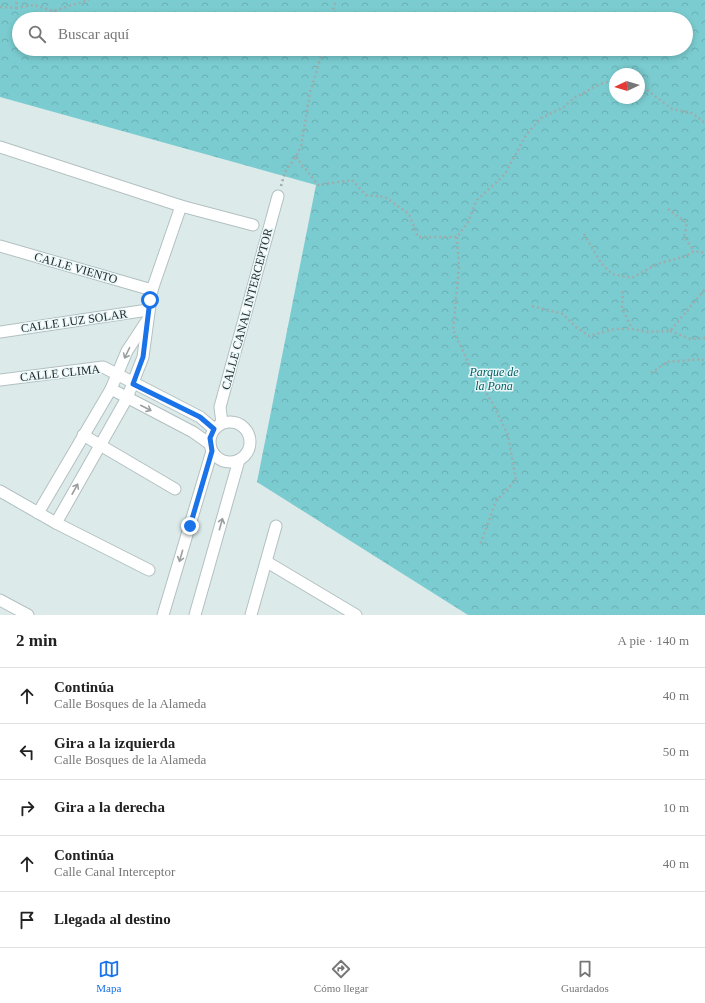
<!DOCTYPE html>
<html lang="es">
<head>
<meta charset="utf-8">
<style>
  :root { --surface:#fff; --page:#f2f2f2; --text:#222; --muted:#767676; --line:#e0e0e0; --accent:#1a73e8 }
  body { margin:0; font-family:Georgia,serif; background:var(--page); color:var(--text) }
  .compass { position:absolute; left:609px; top:68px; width:36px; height:36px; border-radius:50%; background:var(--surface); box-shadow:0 2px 6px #0003; rotate:266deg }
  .stop { position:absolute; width:12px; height:12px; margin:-9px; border:3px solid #1a73e8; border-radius:50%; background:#fff }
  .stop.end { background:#1a73e8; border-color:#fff; box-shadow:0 1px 4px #0008 }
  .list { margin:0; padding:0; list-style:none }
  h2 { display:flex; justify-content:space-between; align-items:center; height:52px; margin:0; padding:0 16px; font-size:17px }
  h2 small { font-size:13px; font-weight:400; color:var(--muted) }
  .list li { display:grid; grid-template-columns:26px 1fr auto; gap:12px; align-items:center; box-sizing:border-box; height:56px; padding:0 16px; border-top:1px solid var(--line) }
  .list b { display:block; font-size:15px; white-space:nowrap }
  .list p { margin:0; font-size:13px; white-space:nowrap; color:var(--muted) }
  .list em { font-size:13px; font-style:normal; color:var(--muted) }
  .icon { flex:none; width:22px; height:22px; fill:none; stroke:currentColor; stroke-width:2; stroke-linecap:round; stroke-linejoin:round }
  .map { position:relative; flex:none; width:705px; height:615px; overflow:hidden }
  .search { position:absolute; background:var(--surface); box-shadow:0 2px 6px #0003; left:12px; right:12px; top:12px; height:44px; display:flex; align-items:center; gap:10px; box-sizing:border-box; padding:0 14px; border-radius:22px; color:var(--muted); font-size:15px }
  .sheet { height:332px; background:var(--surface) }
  nav { display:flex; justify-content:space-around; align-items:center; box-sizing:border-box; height:56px; border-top:1px solid var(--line); background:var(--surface); font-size:11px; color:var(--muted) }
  nav a { display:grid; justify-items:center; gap:2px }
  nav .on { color:var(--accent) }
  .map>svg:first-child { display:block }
  .park { fill:url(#park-crowns); fill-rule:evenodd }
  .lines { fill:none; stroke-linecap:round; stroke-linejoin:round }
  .street-casing { stroke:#b3c0c1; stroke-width:13 }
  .path { stroke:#a0acac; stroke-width:2.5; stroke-dasharray:2 3; stroke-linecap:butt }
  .street { stroke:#fff; stroke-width:11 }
  .oneway { stroke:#9c9f9f }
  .route { stroke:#1a73e8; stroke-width:5 }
  .labels { text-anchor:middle; stroke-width:3; stroke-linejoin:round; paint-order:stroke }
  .street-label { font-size:12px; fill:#24292a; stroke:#e9f7f8 }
  .park-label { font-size:12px; font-style:italic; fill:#026165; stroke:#e9f7f8 }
</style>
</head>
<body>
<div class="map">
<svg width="705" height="615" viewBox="0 0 705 615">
  <defs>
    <pattern id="park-crowns" width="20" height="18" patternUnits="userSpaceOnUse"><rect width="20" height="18" fill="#7accd0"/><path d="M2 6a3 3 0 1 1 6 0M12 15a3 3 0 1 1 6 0" fill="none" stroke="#69afb3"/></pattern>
  </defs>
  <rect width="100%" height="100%" fill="#dceaea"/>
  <path class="park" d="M0,0H705V615H468L257,482L316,185L0,97ZM19,19H686V49H19ZM615,74H639V98H615Z"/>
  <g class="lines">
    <defs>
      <g id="street">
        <polyline points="0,147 181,206 253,225"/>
        <polyline points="0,246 152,290"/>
        <polyline points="0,332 148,310"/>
        <polyline points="0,380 103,367 200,417 214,429"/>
        <polyline points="111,389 193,432 210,444"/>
        <circle cx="230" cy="442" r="20"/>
        <polyline points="222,423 220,407 278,196"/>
        <polyline points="83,435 175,489"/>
        <polyline points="0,491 56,523 149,570"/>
        <polyline points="38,513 111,389 127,351 146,322"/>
        <polyline points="56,523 127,398 143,357 152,290 181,206"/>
        <polyline points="267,562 356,615"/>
        <polyline points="0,600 28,615"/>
        <polyline points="163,615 212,451"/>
        <polyline points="195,615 239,460"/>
        <polyline points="251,615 276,526"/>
      </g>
    </defs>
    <use href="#street" class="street-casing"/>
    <g class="path">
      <polyline points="0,7 16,8 17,0"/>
      <polyline points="16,8 34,5 53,11 89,0"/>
      <polyline points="53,11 58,19"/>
      <polyline points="330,19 336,0"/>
      <polyline points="79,49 83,58"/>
      <polyline points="639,84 672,109 692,113 705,123"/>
      <polyline points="296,157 318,185 352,180 366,195 385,197 409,214 418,237 457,237 468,222 476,201 505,174 526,135 541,118 564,107 574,98 600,84 615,80"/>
      <polyline points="281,186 285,172 296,157 301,146 310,93 323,49"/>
      <polyline points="668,209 687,223 684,237 694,251"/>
      <path d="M584,234L601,263L612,274L632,278C642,272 652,266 664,262C675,259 684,258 694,251L705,253"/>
      <polyline points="457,237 459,267 453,330 471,368 493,404 508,435 516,480 496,501 480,545"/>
      <polyline points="623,291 622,308 632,329"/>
      <polyline points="532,306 563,314 576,327 589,336 614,329 632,329 648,332 670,331 705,289"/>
      <polyline points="670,331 690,339 705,338"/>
      <polyline points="651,373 667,362 702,359 705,361"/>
    </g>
    <use href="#street" class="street"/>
  </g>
  <defs><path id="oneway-shaft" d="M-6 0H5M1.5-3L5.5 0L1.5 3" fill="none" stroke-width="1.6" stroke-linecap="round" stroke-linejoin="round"/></defs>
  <g class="oneway">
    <use href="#oneway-shaft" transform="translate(127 353) rotate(116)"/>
    <use href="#oneway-shaft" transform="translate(146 408) rotate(27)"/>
    <use href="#oneway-shaft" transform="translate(75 489) rotate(-61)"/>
    <use href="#oneway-shaft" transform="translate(221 524) rotate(-74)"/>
    <use href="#oneway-shaft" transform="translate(181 556) rotate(106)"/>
  </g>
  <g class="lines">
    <polyline class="route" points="150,300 143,357 133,384 200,417 214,429 210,438 212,451 190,526"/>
  </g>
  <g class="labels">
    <g class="street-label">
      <text transform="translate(76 268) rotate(16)" y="4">CALLE VIENTO</text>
      <text transform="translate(247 309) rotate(-75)" y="4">CALLE CANAL INTERCEPTOR</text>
      <text transform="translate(74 321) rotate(-8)" y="4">CALLE LUZ SOLAR</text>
      <text transform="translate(60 373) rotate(-6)" y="4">CALLE CLIMA</text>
    </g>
    <g class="park-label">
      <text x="494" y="376">Parque de<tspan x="494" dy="14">la Pona</tspan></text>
    </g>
  </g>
</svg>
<svg class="compass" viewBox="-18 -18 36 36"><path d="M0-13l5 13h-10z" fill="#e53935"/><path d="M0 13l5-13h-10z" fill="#767676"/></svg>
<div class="stop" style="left:150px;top:300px"></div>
<div class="stop end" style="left:190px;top:526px"></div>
<div class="search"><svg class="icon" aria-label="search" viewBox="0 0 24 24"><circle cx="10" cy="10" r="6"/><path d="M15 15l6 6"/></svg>Buscar aquí</div>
</div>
<section class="sheet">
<h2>2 min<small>A pie · 140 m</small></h2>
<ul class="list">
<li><svg class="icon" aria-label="ahead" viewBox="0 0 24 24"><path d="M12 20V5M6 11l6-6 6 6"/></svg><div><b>Continúa</b><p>Calle Bosques de la Alameda</p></div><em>40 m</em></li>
<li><svg class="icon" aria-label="left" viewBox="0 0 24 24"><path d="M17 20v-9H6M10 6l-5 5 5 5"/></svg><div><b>Gira a la izquierda</b><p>Calle Bosques de la Alameda</p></div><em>50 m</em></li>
<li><svg class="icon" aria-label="right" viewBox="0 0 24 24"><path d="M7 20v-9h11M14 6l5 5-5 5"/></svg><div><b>Gira a la derecha</b></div><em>10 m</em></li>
<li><svg class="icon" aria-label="ahead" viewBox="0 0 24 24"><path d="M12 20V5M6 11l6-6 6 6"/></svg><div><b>Continúa</b><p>Calle Canal Interceptor</p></div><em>40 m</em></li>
<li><svg class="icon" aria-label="arrive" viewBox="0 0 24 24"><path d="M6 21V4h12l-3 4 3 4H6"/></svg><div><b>Llegada al destino</b></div></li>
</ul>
</section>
<nav>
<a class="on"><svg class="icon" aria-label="map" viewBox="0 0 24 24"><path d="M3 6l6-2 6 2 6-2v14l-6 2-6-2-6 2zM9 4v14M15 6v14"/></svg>Mapa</a>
<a><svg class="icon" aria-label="directions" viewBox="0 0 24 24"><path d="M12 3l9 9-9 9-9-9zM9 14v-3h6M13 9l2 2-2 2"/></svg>Cómo llegar</a>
<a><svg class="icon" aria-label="saved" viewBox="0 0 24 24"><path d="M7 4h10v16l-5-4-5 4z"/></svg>Guardados</a>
</nav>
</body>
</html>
